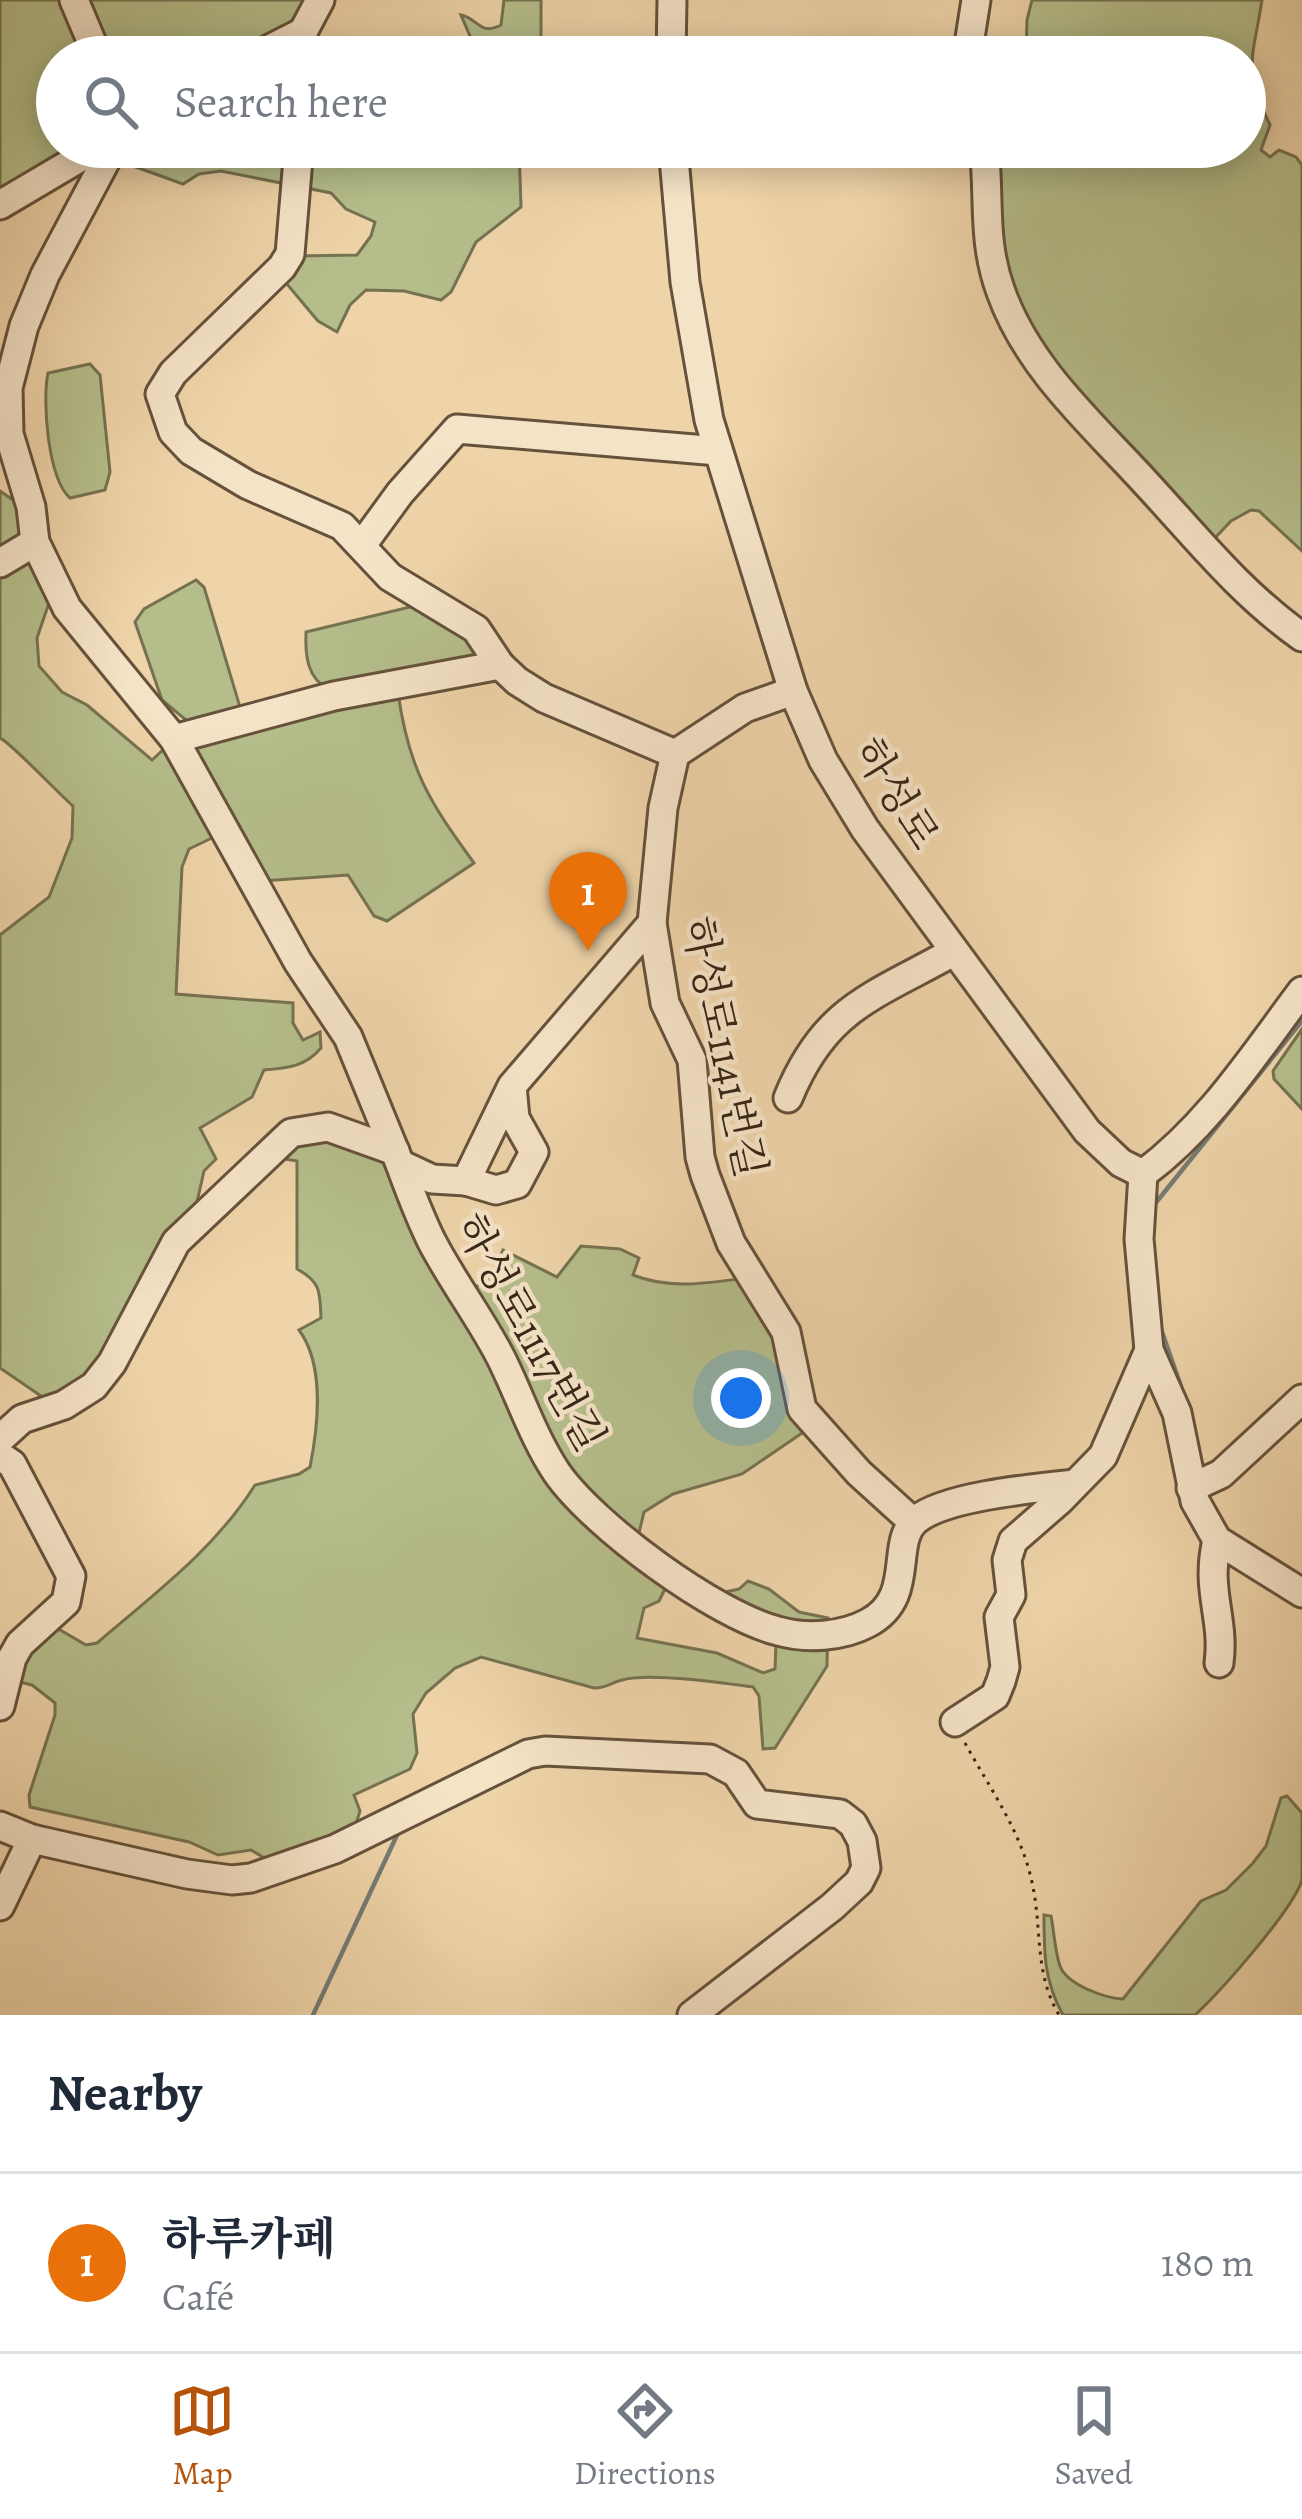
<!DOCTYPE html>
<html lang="en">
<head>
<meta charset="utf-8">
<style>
  :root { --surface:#fff; --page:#f2f2f3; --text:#1f2937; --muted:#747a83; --line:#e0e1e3; --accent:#b45309 }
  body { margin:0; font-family:Alegreya,"Noto Serif KR",serif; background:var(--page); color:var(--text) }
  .you { position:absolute; left:741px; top:1398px; width:42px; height:42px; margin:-30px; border:9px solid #fff; border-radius:50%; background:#1a73e8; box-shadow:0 0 0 18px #1a73e833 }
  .badge { display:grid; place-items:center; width:78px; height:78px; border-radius:50%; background:var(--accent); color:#fff; font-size:39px; font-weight:700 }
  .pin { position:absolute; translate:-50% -99px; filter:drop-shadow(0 3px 6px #0008) }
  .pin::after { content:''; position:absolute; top:63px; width:42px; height:36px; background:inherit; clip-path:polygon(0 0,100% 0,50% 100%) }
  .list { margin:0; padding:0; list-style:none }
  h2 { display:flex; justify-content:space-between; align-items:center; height:156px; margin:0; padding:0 48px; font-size:51px }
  h2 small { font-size:39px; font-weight:400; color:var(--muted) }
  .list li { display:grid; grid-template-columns:78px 1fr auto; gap:36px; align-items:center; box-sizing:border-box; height:180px; padding:0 48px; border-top:3px solid var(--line) }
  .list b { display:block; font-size:45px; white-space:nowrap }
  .list p { margin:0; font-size:39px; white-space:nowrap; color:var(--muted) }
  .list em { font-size:39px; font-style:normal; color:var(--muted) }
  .icon { flex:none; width:66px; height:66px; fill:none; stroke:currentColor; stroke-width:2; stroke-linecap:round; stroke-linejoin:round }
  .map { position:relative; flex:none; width:1302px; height:2015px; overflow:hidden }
  .search { position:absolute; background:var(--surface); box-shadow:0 6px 30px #0003; left:36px; right:36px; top:36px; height:132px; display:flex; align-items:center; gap:30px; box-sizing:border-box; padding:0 42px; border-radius:66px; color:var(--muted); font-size:45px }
  .sheet { height:336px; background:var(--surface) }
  nav { display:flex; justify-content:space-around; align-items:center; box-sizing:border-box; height:168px; border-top:3px solid var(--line); background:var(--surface); font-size:33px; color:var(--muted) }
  nav a { display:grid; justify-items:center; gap:6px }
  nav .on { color:var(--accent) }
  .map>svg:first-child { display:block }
  .green { fill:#b5be8b; stroke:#767251; stroke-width:3 }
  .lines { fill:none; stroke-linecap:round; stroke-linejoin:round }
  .stream { stroke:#757c74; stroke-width:4.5 }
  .minor-casing { stroke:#66523c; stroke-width:33 }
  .path { stroke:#382617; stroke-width:3; stroke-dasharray:3 6; stroke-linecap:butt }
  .minor { stroke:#f5e3c7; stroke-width:27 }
  .labels { text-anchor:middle; stroke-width:9; stroke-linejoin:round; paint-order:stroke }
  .street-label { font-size:42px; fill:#382617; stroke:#f5e3c7 }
</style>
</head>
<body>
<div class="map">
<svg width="1302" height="2015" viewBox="0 0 1302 2015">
  <rect width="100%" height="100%" fill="#efd4a9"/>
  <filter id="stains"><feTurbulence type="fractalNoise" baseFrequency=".00167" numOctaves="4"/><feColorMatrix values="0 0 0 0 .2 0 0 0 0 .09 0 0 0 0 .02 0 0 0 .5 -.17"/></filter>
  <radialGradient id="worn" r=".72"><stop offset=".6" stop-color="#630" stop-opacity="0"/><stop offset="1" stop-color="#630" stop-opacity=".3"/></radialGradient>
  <g class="green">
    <polygon points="0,0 312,0 297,57 57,57 57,147 89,147 0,197"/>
    <path d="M504,0H541V57H479L461,15C479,19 480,36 501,25Z"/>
    <path d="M1032,0H1262C1253,59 1242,67 1270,125L1261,150L1270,157L1279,150L1296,157L1302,165V551L1259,511L1251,510L1231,521L1214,539L1155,472L1096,418L1017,313L987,217L991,147H1245V57H1026L1027,20Z"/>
    <polygon points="120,147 519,147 521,207 476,242 451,292 441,300 404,291 366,290 350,305 337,332 318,321 281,277 297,256 357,255 371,236 375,222 346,209 331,193 221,171 199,174 183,184 119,161"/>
    <path d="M90,364L100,375L110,472L105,490L70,498C48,479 42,401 48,373Z"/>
    <path d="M0,491L13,500L51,597L37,638L39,666L62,692L87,705L152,760L167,746L398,693C409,770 429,801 474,863L387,921L374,916L348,875L262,881L214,837L189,849L182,867L176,994L293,1003V1023L303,1040L320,1032L321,1048C305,1067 287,1068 264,1070L252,1097L200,1128L216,1159L204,1171L195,1211L88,1383L44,1398L0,1368V935L49,897L72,838L73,806C59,794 10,742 0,738Z"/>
    <polygon points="196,580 204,587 240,707 192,725 162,700 135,622 144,609"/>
    <path d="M418,605L471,636L479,658L329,689C307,679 305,655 306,632Z"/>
    <polygon points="1302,1029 1302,1109 1274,1079 1273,1071"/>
    <path d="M313,1131L387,1160L459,1294C486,1286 493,1274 503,1250L557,1277L581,1246L620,1249L639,1258L633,1275C671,1290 706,1283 746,1278L773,1318L811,1427L742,1474L673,1494L644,1512L639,1533L644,1568L667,1585L659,1601L644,1608L637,1638L717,1653L763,1673L775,1669L776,1642L720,1593L739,1589L748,1581L769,1589L799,1612L828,1618L827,1666L775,1748L763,1749L759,1696L753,1687C724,1683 648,1672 622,1680C610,1683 608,1688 594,1688L481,1657L455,1668L426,1693L413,1714L417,1753L410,1769L354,1795L360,1811L355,1827L274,1864L251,1850L218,1855L189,1842L30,1807L29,1795L55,1715V1703L32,1685L11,1680L16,1664L53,1626L86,1645L97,1643C154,1594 215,1549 255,1485L299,1474L310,1467C318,1427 325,1365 299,1330L321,1318C320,1292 321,1282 297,1269V1161L272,1157Z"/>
    <path d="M1287,1796L1302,1813C1302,1833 1302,1861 1302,1880C1293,1910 1220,1992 1195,2015H1063C1044,1981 1044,1953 1044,1915L1051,1916C1054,1931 1055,1952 1060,1966C1067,1985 1105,1998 1123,1999L1201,1901L1226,1890L1253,1863L1266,1846L1281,1798Z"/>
  </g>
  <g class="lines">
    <g class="stream">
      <polyline points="1154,1205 1302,1021"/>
      <polyline points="1161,1329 1185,1398"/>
      <polyline points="313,2015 398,1833"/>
    </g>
    <defs>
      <g id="minor">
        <polyline points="74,0 98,57"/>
        <polyline points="254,57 303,32"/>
        <polyline points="304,57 303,32 320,0"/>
        <polyline points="671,57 672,0"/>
        <polyline points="967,57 976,0"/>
        <polyline points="113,147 45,275 24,326 8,388 9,434 31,507 35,542 67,608 174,739 298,962 348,1037 400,1164 432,1179 466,1181"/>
        <polyline points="299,147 290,254 282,267 173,373 160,394 173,432 191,451 248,485 342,526 390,577 476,629 500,665 517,681 544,698 675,754"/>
        <path d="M673,147L685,282L709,420L793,691L823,760L865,829L1087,1131L1121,1163L1143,1174C1209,1125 1253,1056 1302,991"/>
        <path d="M984,147C990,199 982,241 1001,292C1028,368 1092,424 1145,482C1196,537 1240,593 1302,637"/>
        <polyline points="0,205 98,147"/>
        <polyline points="362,545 400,493 457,429 718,451"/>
        <polyline points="0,563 35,542"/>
        <polyline points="793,691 745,708 675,754 663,808 652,923 665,1003 692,1060 700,1157 705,1175 731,1243 786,1332 802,1409 859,1473 913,1522"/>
        <polyline points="174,739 334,696 500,665"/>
        <polyline points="512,1086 466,1181 496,1190 517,1184 534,1152 515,1118 512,1086 652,923"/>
        <path d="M788,1098C825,1007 873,997 953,952"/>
        <path d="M400,1164C409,1189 419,1215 431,1240C452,1281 480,1317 501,1358C520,1396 533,1437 557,1473C594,1526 715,1615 778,1631C806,1639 842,1637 868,1623C917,1597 889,1543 916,1520C945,1496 1036,1488 1075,1484"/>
        <polyline points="1143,1174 1139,1239 1149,1350 1177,1413 1195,1501 1217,1540 1302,1593"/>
        <polyline points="0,1439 22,1419 64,1405 94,1386 112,1363 176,1242 291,1133 328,1127 395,1151"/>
        <polyline points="0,1456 12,1464 71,1576 66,1602 20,1644 12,1658 0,1706"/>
        <polyline points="1191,1488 1221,1474 1302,1399"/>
        <path d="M1217,1540C1205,1591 1225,1618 1219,1663"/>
        <polyline points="955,1722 995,1696 1001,1681 1005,1667 999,1617 1011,1595 1007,1560 1013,1541 1060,1500 1103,1456 1149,1350"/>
        <polyline points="0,1826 32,1839 187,1874 232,1880 251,1878 335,1849 528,1754 545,1751 710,1759 736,1773 757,1804 840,1814 853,1824 862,1841 866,1868 859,1882 832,1907 692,2015"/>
        <polyline points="0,1906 32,1839"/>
      </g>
    </defs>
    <use href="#minor" class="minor-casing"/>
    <path class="path" d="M965,1743C989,1787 1020,1830 1031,1878C1043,1926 1033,1971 1059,2015"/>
    <use href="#minor" class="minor"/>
  </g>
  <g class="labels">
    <g class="street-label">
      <text transform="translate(897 793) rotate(58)" y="15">하성로</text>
      <text transform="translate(725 1047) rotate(78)" y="15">하성로1141번길</text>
      <text transform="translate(531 1332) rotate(61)" y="15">하성로1117번길</text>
    </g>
  </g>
  <rect width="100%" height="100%" filter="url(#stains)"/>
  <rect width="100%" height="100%" fill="url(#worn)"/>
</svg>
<div class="you"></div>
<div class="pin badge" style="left:588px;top:951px;background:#e8710a">1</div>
<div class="search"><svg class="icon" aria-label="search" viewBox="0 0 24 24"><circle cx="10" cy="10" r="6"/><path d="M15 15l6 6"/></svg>Search here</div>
</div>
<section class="sheet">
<h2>Nearby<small></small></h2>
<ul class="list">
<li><span class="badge" style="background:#e8710a">1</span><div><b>하루카페</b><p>Café</p></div><em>180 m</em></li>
</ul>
</section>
<nav>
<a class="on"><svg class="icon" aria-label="map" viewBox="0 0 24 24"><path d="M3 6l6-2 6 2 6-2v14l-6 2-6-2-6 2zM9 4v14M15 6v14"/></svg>Map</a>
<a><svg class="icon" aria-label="directions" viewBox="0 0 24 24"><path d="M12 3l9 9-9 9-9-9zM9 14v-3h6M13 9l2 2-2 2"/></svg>Directions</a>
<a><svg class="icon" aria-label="saved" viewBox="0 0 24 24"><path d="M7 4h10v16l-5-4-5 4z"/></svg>Saved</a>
</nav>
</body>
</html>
